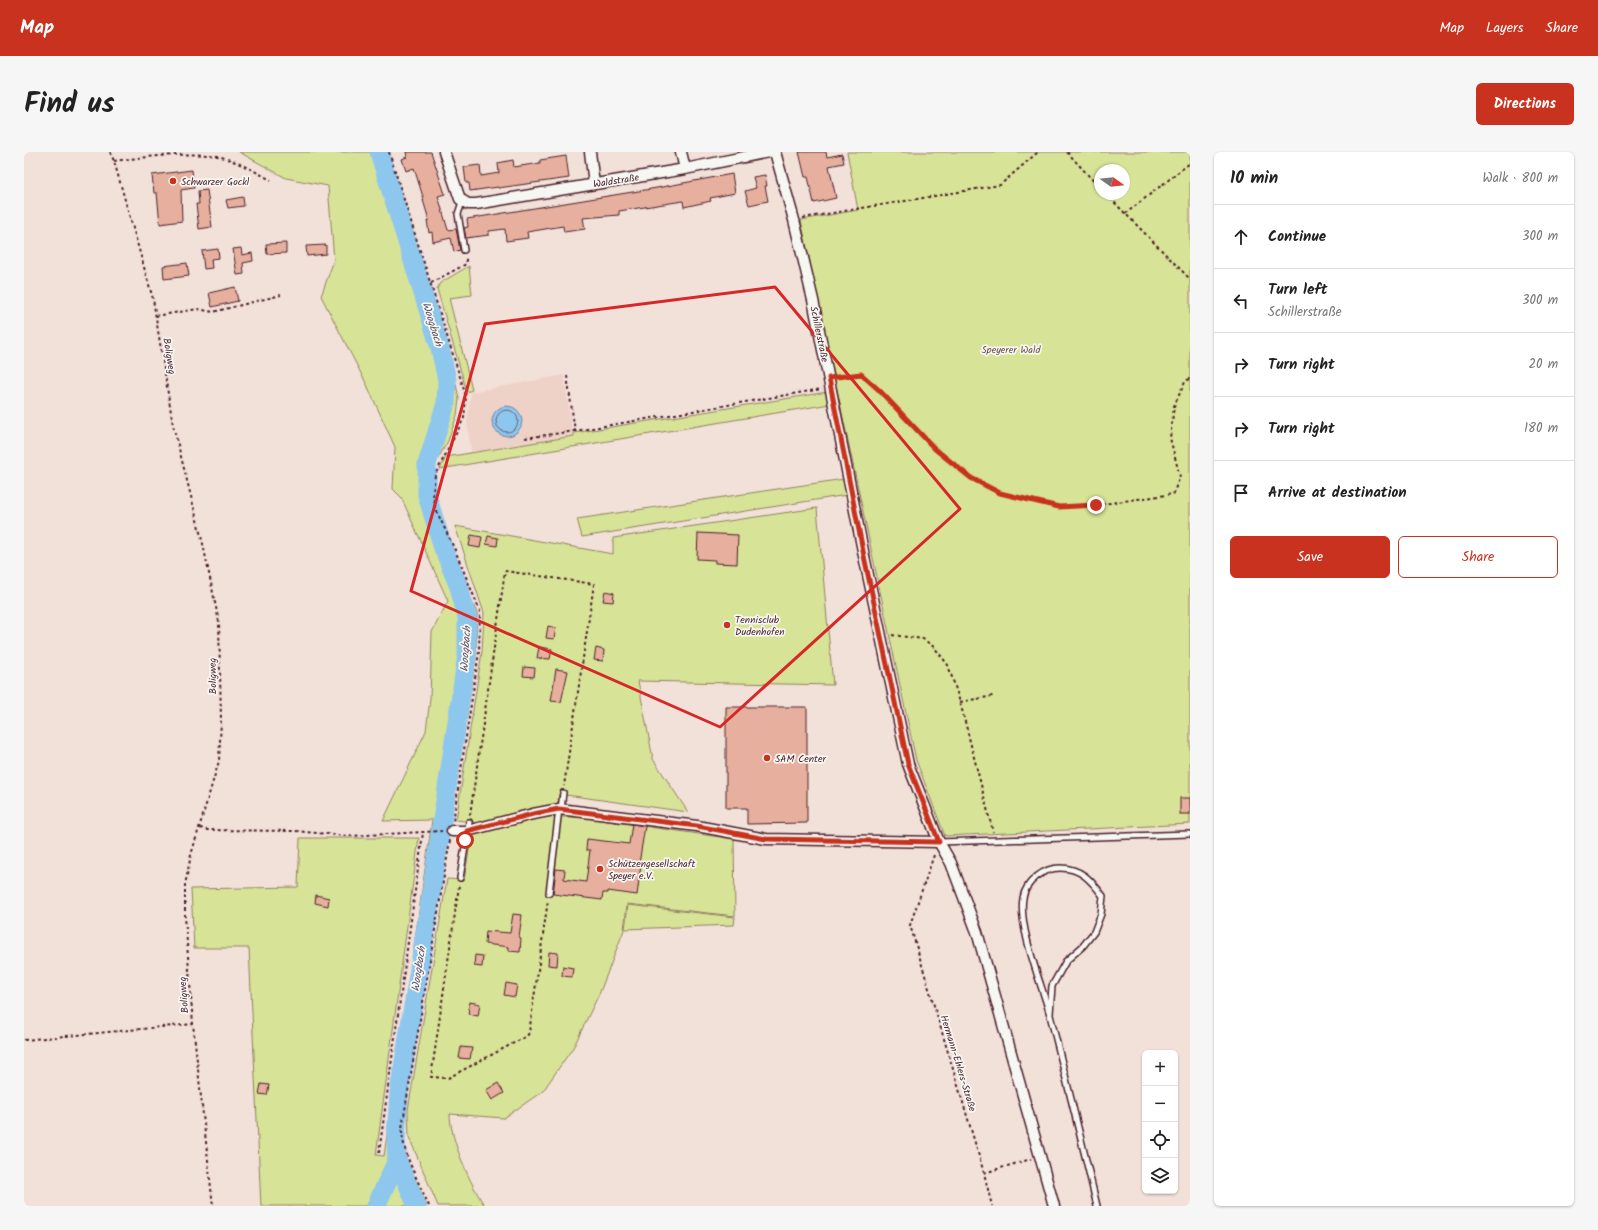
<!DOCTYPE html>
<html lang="en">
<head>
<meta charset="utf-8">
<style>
  :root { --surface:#fff; --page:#f6f6f6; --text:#222; --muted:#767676; --line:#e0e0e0; --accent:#c8321e }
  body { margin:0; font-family:Kalam,sans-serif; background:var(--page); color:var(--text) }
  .controls { position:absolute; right:12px; bottom:12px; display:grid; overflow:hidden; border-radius:6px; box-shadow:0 1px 3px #0004 }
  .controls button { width:36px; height:36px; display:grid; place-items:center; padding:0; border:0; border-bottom:1px solid var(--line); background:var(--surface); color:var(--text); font:20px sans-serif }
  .compass { position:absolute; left:1070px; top:12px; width:36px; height:36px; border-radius:50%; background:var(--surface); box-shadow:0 1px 3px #0004; rotate:105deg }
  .stop { position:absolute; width:12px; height:12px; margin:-9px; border:3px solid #c8321e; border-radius:50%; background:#fff }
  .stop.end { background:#c8321e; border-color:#fff; box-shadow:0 1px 4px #0008 }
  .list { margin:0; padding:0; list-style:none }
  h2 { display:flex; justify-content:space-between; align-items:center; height:52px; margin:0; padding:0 16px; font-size:17px }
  h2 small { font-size:13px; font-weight:400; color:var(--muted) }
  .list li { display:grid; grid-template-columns:26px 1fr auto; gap:12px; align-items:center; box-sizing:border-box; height:64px; padding:0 16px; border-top:1px solid var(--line) }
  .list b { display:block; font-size:15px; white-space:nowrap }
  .list p { margin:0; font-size:13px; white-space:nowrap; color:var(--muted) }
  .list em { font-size:13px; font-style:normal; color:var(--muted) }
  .actions { display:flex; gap:8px; padding:12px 16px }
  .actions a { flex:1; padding:9px 0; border:1px solid var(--accent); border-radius:6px; text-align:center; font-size:14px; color:var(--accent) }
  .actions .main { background:var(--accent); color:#fff }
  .icon { flex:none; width:22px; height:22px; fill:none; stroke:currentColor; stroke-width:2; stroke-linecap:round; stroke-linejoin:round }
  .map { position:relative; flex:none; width:1166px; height:1054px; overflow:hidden; border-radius:6px }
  header { display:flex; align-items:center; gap:24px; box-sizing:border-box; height:56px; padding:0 20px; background:var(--accent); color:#fff }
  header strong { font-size:19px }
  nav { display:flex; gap:22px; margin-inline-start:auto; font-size:14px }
  .intro { display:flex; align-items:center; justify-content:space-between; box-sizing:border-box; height:96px; padding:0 24px }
  h1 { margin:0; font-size:28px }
  .button { padding:10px 18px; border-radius:6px; background:var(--accent); color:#fff; font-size:14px; font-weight:700 }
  main { display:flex; gap:24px; padding:0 24px }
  aside { flex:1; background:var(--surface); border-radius:6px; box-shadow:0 1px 3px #0004 }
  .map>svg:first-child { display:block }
  .built { fill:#efd2c7 }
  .green { fill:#d7e396; stroke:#908160; fill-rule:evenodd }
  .water { fill:#8ec7ee; stroke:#7384a0 }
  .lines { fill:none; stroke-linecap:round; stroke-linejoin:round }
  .shore { stroke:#656279; stroke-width:1 }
  .river { stroke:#8ec7ee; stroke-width:19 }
  .building { fill:#e7b09e; stroke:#4a1f2b }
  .lane-casing { stroke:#4a1f2b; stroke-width:8 }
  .street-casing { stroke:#4a1f2b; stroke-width:13 }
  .path { stroke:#4a1f2b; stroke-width:2; stroke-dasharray:3 3; stroke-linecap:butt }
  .lane { stroke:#f6f6f2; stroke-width:5 }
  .street { stroke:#f6f6f2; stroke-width:10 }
  .route { stroke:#c8321e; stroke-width:5 }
  .marked { fill:none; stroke:#d62828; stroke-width:3; stroke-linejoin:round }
  .poi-dot { fill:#c8321e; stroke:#f6f6f2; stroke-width:1.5 }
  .labels { text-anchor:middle; stroke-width:3.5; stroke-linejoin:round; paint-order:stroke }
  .street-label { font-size:10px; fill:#4a1f2b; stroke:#f6f6f2 }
  .poi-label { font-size:10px; fill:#4a1f2b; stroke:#f6f6f2; text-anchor:start }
  .park-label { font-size:10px; fill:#6d5046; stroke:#f6f6f2 }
  .water-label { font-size:11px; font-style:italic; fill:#5e5166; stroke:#f6f6f2 }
</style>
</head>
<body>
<header>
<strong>Map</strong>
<nav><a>Map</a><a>Layers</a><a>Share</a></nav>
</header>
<div class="intro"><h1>Find us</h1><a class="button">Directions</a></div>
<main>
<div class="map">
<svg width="1166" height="1054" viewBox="0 0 1166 1054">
  <rect width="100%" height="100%" fill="#f2e1d9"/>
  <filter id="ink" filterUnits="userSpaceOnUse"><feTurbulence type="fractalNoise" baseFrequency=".025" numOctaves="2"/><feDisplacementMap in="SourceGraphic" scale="8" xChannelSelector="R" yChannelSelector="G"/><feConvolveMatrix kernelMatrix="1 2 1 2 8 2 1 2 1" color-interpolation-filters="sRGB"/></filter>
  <g filter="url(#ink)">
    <polygon class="built" points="540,223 549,284 447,300 443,270 447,240"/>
    <g class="green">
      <polygon points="215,0 362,0 427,207 435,247 433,263 424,289 408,317 405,343 412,368 453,461 452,504 424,684 374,981 382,1006 403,1054 237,1054 225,796 170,796 167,737 274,735 276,686 395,686 352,1003 360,1004 408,668 359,669 402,579 406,547 408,480 424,449 377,345 369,337 371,295 343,233 297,144 310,108 304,34 262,26"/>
      <path d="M823,0H1166V672L921,684L892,608L777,68L834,58ZM1076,18H1100V42H1076Z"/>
      <polygon points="445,114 448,143 425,146 448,238 443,240 413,137 416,131"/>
      <polygon points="803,240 806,252 416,317 422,305 550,284 550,281"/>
      <polygon points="820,327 823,343 558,385 553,367"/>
      <path d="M793,356L809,533L614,529L629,607L664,660L535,642L523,742H526L537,665H555L710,687L711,764L603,752L600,778L576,840L550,894L519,939L480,966L426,962C426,987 447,1034 461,1054H414L385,985L384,958L423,727L440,728L450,670L432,668L458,500L460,461L431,374L589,402V386Z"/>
      <polygon points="604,753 711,765 710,773 601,777"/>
    </g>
    <circle class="water" cx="483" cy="269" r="15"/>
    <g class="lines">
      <circle class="shore" cx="483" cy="269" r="11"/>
      <g class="river">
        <polyline points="373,1008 393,1054"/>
        <polyline points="352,1054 373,1008 372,986 375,940 403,769 443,503 443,465 435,435 419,396 403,343 403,312 422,251 423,228 416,196 355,0"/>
      </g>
    </g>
    <g class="building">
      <polygon points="382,0 407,0 421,42 414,44 424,78 432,77 436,98 430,100 427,86 409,90 408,80 405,81 403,68 405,68 399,48 400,48 390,16 382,19 378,7 383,5"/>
      <polygon points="775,0 802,0 803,5 818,2 820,11 805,14 812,46 790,51 784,25 781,25"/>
      <polygon points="542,4 545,26 474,36 474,35 446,39 445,31 442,31 440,15 456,13 457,24 475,21 474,11 489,8 490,15 516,11 516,8"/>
      <polygon points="168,18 170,36 157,38 158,69 136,72 133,41 130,41 128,23"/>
      <polygon points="708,22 711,41 686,46 687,49 660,55 659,49 595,59 595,63 559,66 561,77 540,80 539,74 503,80 504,86 482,89 481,77 465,79 465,83 442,86 440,76 444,75 443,67 627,37"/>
      <polygon points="741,23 743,34 741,34 744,49 725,53 721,39 732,36 729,25"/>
      <polygon points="183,38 188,75 175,77 172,52 175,52 174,39"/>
      <polygon points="219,45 220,54 204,56 202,48"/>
      <polygon points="262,91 262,101 243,102 242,92"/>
      <polygon points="302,93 302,102 283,104 282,94"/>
      <polygon points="217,96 218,103 228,101 229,109 219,111 220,122 213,123 209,97"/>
      <polygon points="194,97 195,106 187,107 188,116 180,117 178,99"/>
      <polygon points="163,111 165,124 140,127 139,114"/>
      <polygon points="211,135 214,149 188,155 185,141"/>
      <polygon points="674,381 714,383 713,412 691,411 691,408 673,407"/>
      <polygon points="447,383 458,385 456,396 445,394"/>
      <polygon points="464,384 474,386 473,394 462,392"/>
      <polygon points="581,439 590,441 589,450 579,449"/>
      <polygon points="524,474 532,476 530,487 522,486"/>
      <polygon points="515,495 528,497 526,507 513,506"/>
      <polygon points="572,496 580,498 579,509 570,508"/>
      <polygon points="500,515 511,516 510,525 499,524"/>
      <polygon points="532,517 544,519 537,550 527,549"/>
      <polygon points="702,555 783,555 783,671 723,672 723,656 702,656"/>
      <rect x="1156" y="646" width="10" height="16"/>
      <polygon points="608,672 621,674 615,712 617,713 613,743 584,739 584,741 579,741 578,748 529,742 532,717 541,718 540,727 562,730 566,698 562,698 563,687 605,692"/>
      <polygon points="292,743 305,746 304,754 291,751"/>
      <polygon points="489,762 498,763 495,785 497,786 496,800 485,799 485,795 461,792 462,779 486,781"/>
      <polygon points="525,800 534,801 533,814 524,813"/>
      <polygon points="451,803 459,804 458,815 450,814"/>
      <polygon points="539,814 549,816 548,825 538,824"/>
      <polygon points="482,831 493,833 491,845 480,843"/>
      <polygon points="446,850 456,852 454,864 444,862"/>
      <polygon points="437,895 448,896 446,907 435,906"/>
      <polygon points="474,931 480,941 468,948 462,938"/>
      <polygon points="237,932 245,933 243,943 235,942"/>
    </g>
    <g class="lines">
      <defs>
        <g id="lane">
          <polyline points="438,50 434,62 440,98"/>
          <polyline points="537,657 539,641"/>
          <polyline points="915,690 1166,682"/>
          <polyline points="436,726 445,670"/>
          <polyline points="525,741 535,657"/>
          <path d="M1026,862L1028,834L1042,809L1059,794L1070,780L1077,762L1079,744C1067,728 1057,716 1036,716C1020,716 1002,729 999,746C994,776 1018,833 1026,863C1042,927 1058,990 1073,1054"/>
        </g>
        <g id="street">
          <polyline points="420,0 436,47 444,52 452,52 661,17 745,0"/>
          <polyline points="566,0 570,32"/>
          <polyline points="657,0 661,17"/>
          <polyline points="751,0 770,68 789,148 840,404 884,612 915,690 927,711 953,780 1030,1054"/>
          <polyline points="428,679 443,679 509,662 535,657 673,674 742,687 915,690"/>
        </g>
      </defs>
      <use href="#lane" class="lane-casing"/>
      <use href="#street" class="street-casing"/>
      <g class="path">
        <polyline points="86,0 90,9 129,147 149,273 179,392 195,470 197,569 195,609 167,703 161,733 161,764 169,872 189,1054"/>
        <polyline points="365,0 442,244 440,266 411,323 409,341 411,356 431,398 456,459 455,500 429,670"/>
        <polyline points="1043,0 1076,36"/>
        <path d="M90,9C119,5 166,0 194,4C213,9 230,19 247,28"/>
        <polyline points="1082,42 1166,127"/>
        <polyline points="1101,62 1166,11"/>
        <polyline points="779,66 976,33 1014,0"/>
        <polyline points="407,131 442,112 442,105"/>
        <polyline points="132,164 174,157 189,160 257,143"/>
        <polyline points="543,224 551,279 798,237"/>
        <polyline points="813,225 837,222 855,238 911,297 947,326 975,341 1035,355 1072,353 1149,342 1156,325 1146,286 1150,254 1161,230 1166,226"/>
        <polyline points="501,286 551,279"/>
        <polyline points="868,483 899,487 910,495 924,513 936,550 969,680"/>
        <polyline points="936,550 969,544"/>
        <polyline points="446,663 481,419 570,432 540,634"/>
        <polyline points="176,676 183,678 271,679 325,684 418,679"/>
        <polyline points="910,703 886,773 960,1021 968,1054"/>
        <polyline points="435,734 407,925 424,926 503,884 505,881 524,748"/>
        <polyline points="0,888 169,872"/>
        <polyline points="355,1001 399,681"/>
        <polyline points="960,1021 1007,1007"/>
        <path d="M405,1054C395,1030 378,1002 378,976L426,688"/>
      </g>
      <use href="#lane" class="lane"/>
      <use href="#street" class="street"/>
    </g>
  </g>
  <g class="lines" filter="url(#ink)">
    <polyline class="route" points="441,688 443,679 509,662 535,657 673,674 742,687 915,690 884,612 840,404 805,226 837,222 855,238 911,297 947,326 976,341 1035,355 1072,353"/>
  </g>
  <path class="marked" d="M751,135L936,357L696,575L387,439L461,172Z"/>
  <g class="poi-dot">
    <circle cx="149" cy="29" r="4"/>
    <circle cx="703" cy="473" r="4"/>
    <circle cx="743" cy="606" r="4"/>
    <circle cx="576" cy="717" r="4"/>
  </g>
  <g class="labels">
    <g class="street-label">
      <text transform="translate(592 28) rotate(-9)" y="4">Waldstraße</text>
      <text transform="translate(796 182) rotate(78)" y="4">Schillerstraße</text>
      <text transform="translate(146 204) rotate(81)" y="4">Boligweg</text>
      <text transform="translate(188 524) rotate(-91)" y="4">Boligweg</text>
      <text transform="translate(159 843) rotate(-94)" y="4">Boligweg</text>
      <text transform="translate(935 911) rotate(73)" y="4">Hermann-Ehlers-Straße</text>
    </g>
    <g class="poi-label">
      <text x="157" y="33">Schwarzer Gockl</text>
      <text x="711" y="471">Tennisclub<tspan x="711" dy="12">Dudenhofen</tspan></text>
      <text x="751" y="610">SAM Center</text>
      <text x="584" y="715">Schützengesellschaft<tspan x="584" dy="12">Speyer e.V.</tspan></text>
    </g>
    <g class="park-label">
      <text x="987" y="201">Speyerer Wald</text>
    </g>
    <g class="water-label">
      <text transform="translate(409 172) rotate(73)" y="4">Woogbach</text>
      <text transform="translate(441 497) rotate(-86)" y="4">Woogbach</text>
      <text transform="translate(394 817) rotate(-81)" y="4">Woogbach</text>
    </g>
  </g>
</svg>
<div class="controls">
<button>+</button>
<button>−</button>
<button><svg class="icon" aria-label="locate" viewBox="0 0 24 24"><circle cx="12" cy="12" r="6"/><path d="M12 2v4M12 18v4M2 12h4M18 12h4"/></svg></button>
<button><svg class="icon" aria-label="layers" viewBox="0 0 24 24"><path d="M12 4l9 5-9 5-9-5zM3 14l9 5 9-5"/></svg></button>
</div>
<svg class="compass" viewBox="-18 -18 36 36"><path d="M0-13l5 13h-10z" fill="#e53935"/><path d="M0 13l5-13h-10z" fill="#767676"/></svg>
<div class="stop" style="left:441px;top:688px"></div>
<div class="stop end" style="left:1072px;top:353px"></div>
</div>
<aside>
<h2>10 min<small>Walk · 800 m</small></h2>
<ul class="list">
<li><svg class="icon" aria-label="ahead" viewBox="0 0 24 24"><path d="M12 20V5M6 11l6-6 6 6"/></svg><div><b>Continue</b></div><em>300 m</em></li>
<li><svg class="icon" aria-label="left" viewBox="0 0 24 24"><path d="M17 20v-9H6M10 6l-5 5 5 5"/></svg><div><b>Turn left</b><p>Schillerstraße</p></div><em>300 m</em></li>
<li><svg class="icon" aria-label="right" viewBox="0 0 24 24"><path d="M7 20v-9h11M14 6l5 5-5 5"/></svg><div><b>Turn right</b></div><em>20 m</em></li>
<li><svg class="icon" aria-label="right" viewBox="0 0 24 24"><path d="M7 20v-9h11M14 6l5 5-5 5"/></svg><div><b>Turn right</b></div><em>180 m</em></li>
<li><svg class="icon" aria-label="arrive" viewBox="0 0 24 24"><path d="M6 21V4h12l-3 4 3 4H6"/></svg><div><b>Arrive at destination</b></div></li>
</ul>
<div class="actions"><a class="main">Save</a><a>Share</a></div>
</aside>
</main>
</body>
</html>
